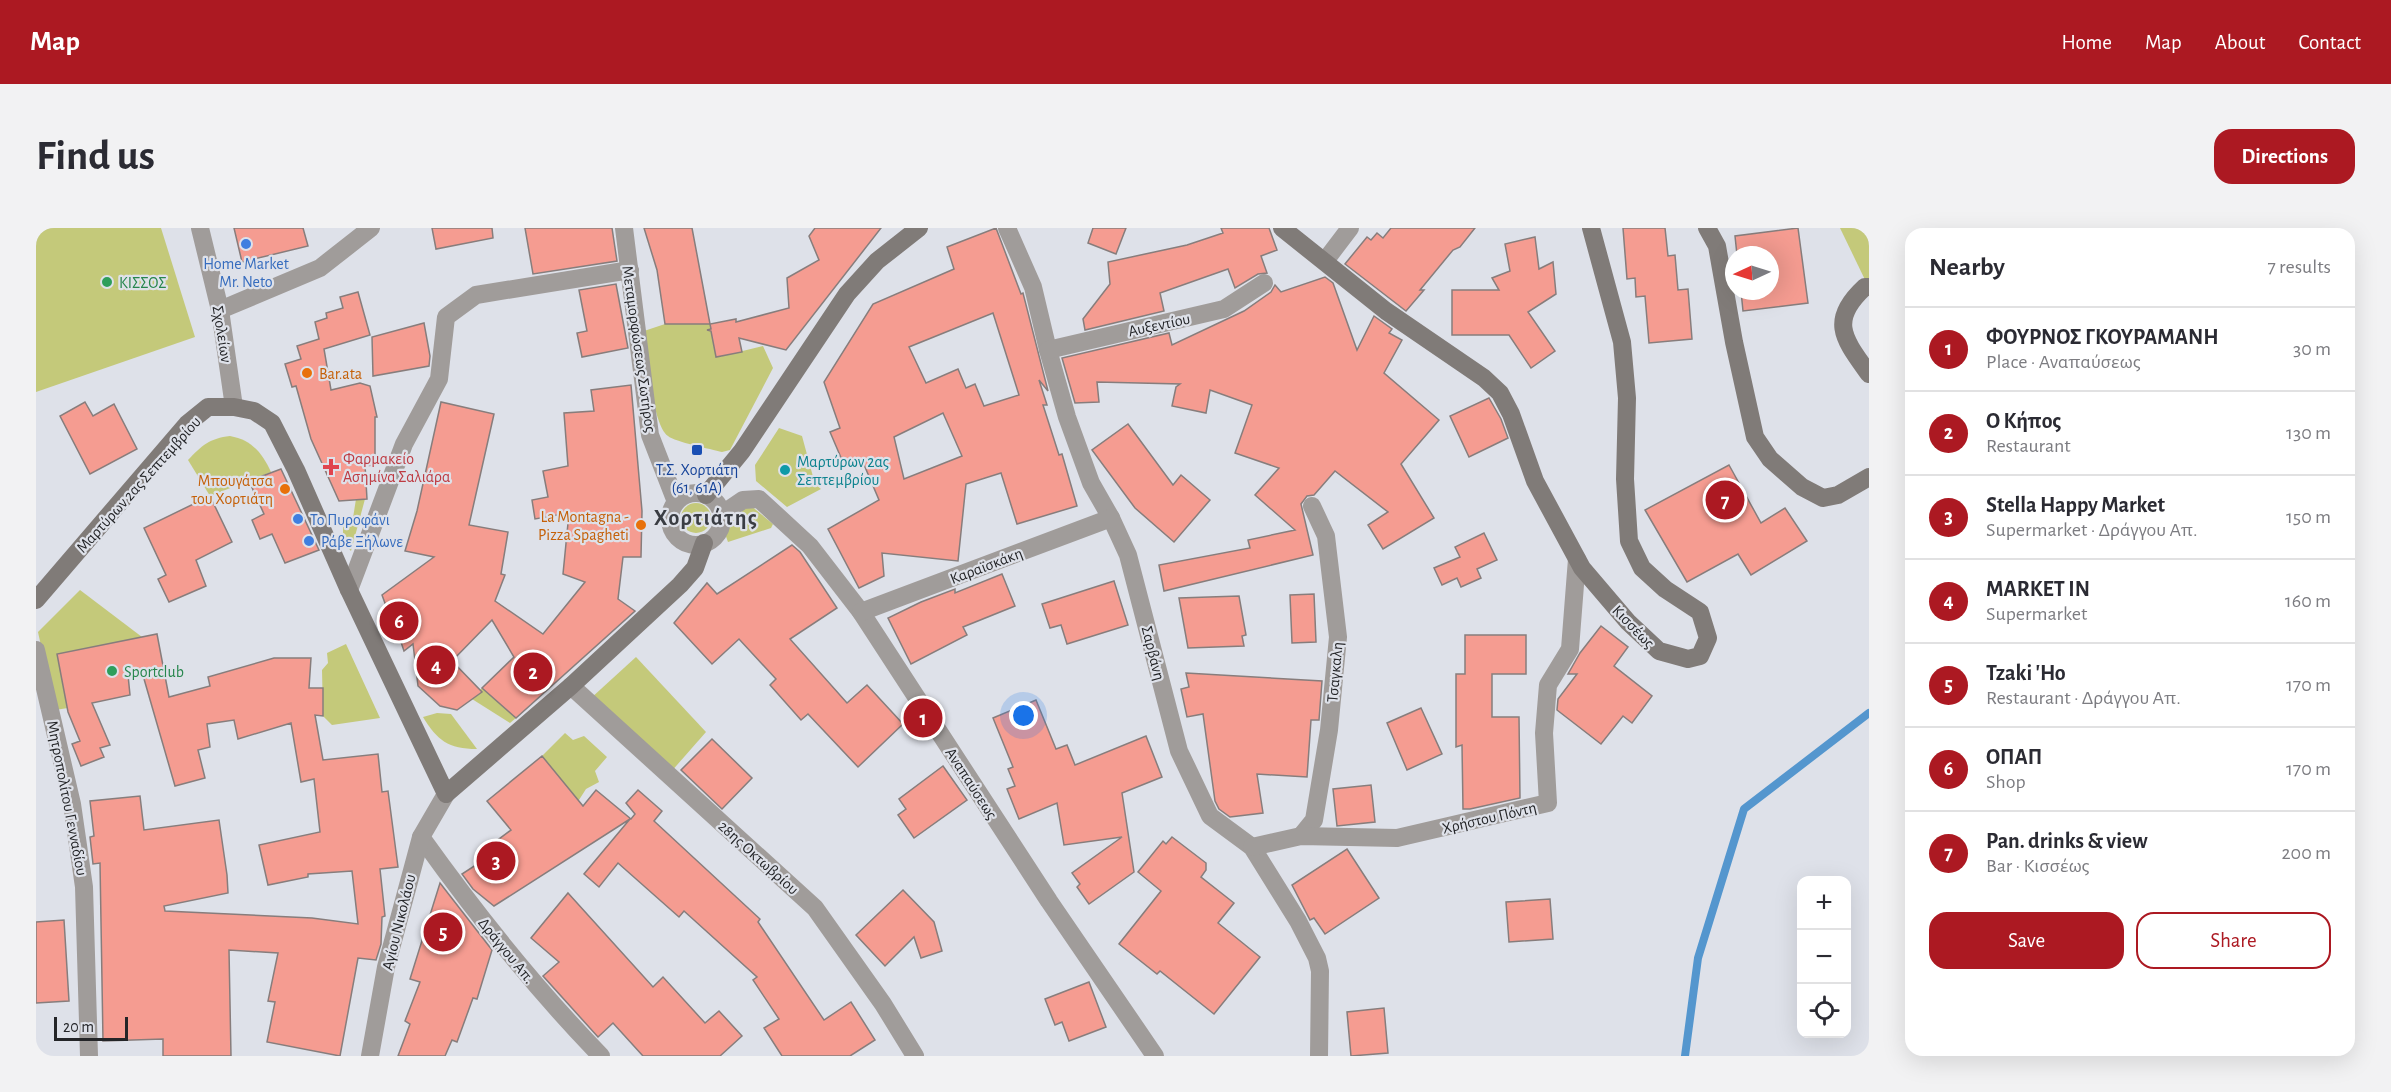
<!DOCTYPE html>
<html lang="en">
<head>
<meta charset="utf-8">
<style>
  :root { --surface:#fff; --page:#f2f2f3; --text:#2b2b33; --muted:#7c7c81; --line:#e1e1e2; --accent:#ac1922 }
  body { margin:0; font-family:"Alegreya Sans",sans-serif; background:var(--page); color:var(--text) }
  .controls { position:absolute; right:18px; bottom:18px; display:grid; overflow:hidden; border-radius:12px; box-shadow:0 6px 24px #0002 }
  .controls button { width:54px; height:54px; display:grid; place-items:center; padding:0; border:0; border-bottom:2px solid var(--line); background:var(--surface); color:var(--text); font:30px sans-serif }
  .compass { position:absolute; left:1689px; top:18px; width:54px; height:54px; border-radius:50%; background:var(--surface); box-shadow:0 6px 24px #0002; rotate:266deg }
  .scale { position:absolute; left:18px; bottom:15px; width:74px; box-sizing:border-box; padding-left:6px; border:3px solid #242528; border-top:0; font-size:16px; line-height:21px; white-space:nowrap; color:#242528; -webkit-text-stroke:4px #dee1e9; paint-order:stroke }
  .you { position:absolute; left:988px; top:488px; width:21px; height:21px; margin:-15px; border:4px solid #fff; border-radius:50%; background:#1a73e8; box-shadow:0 0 0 9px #1a73e833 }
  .badge { display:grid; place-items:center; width:39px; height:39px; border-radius:50%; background:var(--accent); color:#fff; font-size:20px; font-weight:700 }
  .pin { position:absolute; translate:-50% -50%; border:3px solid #fff; box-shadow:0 2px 6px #0006 }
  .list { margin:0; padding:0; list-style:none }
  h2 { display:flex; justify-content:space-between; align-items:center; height:78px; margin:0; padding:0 24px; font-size:26px }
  h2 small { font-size:20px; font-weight:400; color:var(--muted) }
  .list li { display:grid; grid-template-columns:39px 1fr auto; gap:18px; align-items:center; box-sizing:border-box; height:84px; padding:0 24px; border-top:2px solid var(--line) }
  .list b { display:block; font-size:22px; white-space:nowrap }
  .list p { margin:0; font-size:20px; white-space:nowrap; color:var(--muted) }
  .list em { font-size:20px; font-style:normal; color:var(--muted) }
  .actions { display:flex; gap:12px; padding:18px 24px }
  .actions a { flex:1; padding:14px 0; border:2px solid var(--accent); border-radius:18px; text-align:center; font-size:21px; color:var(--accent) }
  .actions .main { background:var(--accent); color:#fff }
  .icon { flex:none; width:33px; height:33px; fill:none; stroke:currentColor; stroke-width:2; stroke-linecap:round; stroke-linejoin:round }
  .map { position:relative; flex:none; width:1833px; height:828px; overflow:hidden; border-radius:18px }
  header { display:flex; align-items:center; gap:36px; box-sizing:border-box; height:84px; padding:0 30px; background:var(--accent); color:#fff }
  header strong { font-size:28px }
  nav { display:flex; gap:33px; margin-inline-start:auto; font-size:21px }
  .intro { display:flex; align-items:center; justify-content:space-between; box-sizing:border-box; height:144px; padding:0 36px }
  h1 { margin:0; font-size:42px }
  .button { padding:15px 27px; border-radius:18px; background:var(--accent); color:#fff; font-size:21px; font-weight:700 }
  main { display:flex; gap:36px; padding:0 36px }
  aside { flex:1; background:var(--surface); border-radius:18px; box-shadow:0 6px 24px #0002 }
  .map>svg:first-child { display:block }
  .green { fill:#c4c97a }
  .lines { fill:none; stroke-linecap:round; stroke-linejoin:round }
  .stream { stroke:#5496ce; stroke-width:8 }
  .building { fill:#f59c91; stroke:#877d7c; stroke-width:1.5; fill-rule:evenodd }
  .street { stroke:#a09c9a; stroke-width:18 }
  .secondary { stroke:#807b78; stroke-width:18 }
  .shop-dot { fill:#3f7fe0; stroke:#dee1e9; stroke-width:2 }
  .leisure-dot { fill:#2e9e5b; stroke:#dee1e9; stroke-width:2 }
  .food-dot { fill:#e8710a; stroke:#dee1e9; stroke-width:2 }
  .transit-dot { fill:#1a4fb4; stroke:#dee1e9; stroke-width:2 }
  .health-dot { fill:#e0444e; stroke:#dee1e9; stroke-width:2 }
  .culture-dot { fill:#0f9aa8; stroke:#dee1e9; stroke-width:2 }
  .labels { text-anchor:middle; stroke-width:4.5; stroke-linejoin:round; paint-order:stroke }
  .shop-label { font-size:16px; fill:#366cbe; stroke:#dee1e9; text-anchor:start }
  .leisure-label { font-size:16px; fill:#27864d; stroke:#dee1e9; text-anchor:start }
  .street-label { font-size:16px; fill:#242528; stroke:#dee1e9 }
  .food-label { font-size:16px; fill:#c56008; stroke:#dee1e9; text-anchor:end }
  .health-label { font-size:16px; fill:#be3a42; stroke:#dee1e9; text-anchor:start }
  .culture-label { font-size:16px; fill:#0d838f; stroke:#dee1e9; text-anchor:start }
  .transit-label { font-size:16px; fill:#164399; stroke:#dee1e9 }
  .district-label { font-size:22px; font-weight:bold; letter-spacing:1.5px; fill:#3a3d43; stroke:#dee1e9 }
</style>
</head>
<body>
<header>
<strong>Map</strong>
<nav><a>Home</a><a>Map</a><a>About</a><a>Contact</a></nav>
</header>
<div class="intro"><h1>Find us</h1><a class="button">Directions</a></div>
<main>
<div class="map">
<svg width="1833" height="828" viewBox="0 0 1833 828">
  <rect width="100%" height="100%" fill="#dee1e9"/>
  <g class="green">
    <polygon points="0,0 125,0 159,109 0,164"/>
    <polygon points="1804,0 1833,0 1833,60"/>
    <path d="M629,96H674L682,129L727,118L737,140L694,222L686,224C675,221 639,214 632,208C616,196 611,125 608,103Z"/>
    <polygon points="743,200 766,208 779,256 785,261 751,279 720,253 719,237"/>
    <path d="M194,208C216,212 226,225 235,244L174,268L152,232C165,218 174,210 194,208Z"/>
    <polygon points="320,271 329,271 315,323 307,315 307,291 317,290"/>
    <circle cx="660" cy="290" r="15"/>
    <polygon points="714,277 737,296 735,300 692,314 688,303 710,278"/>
    <polygon points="44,362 106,409 32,480 19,482 2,404"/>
    <polygon points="310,416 344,490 296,497 287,488 286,442 292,435 291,425"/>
    <polygon points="600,429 670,504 634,545 554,471"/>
    <polygon points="446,460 480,490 474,495 436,471"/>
    <path d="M401,485L415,486L441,521C412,521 401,512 387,489Z"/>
    <polygon points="529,505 537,512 548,508 571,529 559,543 563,554 550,561 534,586 528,556 506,528"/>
  </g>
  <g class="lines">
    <polyline class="stream" points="1649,828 1662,730 1708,581 1833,485"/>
  </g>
  <g class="building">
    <polygon points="198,0 267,0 272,18 206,34"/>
    <polygon points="396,0 456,0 457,10 400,21"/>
    <polygon points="489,0 576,0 581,33 497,46"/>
    <polygon points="608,0 656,0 674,96 629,96 621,42"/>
    <polygon points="779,0 845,0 750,122 703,110 706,124 680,129 675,103 671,102 675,101 674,96 700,91 700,94 753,80 751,50 783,32 773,8"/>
    <path d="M960,0L985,66L987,65L1012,163L1003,152L1011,177H1007L1023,227L1026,226L1041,278L981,296L965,245L930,256L922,333L846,325L848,348L823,360L792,301L843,272L826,232L809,239L794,204L804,200L788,154L837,76L918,41L911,19ZM957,85L983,167L948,178L939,156L930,160L922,141L890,155L873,119ZM907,185L926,228L868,251L858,209Z"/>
    <polygon points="1057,0 1090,0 1080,26 1052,15"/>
    <polygon points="1185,0 1233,0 1241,22 1225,28 1231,45 1222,46 1199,60 1192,41 1124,65 1128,83 1049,102 1047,91 1074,56 1072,34 1151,17 1187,5"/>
    <polygon points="1355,0 1439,0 1424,19 1417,22 1384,62 1388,62 1370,83 1309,36 1331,9 1335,12 1341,5 1347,10"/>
    <polygon points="1587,0 1629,0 1632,28 1639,27 1642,62 1652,61 1656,111 1613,115 1609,68 1600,69 1599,50 1591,51"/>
    <polygon points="1762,0 1772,75 1707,83 1705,63 1734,63 1734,27 1701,27 1699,8"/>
    <polygon points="1499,9 1503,41 1517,34 1520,66 1492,84 1519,123 1495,140 1473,107 1416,107 1416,62 1463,62 1456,50 1474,43 1469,16"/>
    <polygon points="1289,49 1297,55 1321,122 1338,88 1356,101 1353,105 1366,112 1348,145 1403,192 1365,236 1398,290 1347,321 1332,297 1352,284 1299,243 1278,267 1271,268 1265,276 1277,327 1128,363 1123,337 1214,320 1212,312 1259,302 1219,267 1243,240 1199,225 1216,177 1174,162 1170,185 1136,178 1140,159 1144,156 1061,154 1063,174 1039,175 1026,130 1133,105 1136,117 1208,83 1235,64 1239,57 1245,64"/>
    <polygon points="580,56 592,120 546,129 541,105 551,103 543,62"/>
    <polygon points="322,64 334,107 288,121 295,162 324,155 334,158 341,189 339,189 339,238 329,237 331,271 303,273 275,211 260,158 256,159 249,136 265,131 261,118 283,111 279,94 291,90 290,85 307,80 304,69"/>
    <polygon points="388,95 394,128 393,138 337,148 336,109"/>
    <polygon points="595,157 606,283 605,329 587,329 582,371 599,383 480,490 446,460 478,429 456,392 416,433 446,464 421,482 404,478 382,458 377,416 368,423 357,390 354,389 346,367 398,329 369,323 381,283 405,174 458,186 433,297 472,304 465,346 469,347 459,373 507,406 549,354 527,346 533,285 499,291 496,272 512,269 507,243 532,238 528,185 558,183 555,162"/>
    <polygon points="1453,170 1465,191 1472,210 1433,229 1414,188"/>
    <polygon points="49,174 57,188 78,176 101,221 54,246 24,188"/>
    <polygon points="1092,196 1137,257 1145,247 1174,272 1138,314 1099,280 1056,222"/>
    <polygon points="1693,237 1725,295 1749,280 1771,313 1715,347 1702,326 1651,354 1609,282"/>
    <polygon points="245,241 283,322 249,335 236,306 224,311 216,292 228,286 213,253"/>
    <polygon points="174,268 196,314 160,332 170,358 133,374 122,351 130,347 108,300"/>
    <polygon points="1448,305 1461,332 1441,341 1445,350 1425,359 1421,350 1406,357 1398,340 1424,329 1419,319"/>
    <polygon points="756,317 764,324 801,380 754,411 811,475 831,457 867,496 822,539 772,486 765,492 734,457 740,451 703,411 676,436 638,395 671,355 681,366"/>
    <polygon points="966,346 979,378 927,399 931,407 875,436 852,390 885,374 919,361 919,365"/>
    <polygon points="1078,353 1092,397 1031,416 1025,397 1014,400 1006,376"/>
    <polygon points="1278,366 1280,414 1256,415 1254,367"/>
    <polygon points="1203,368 1210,407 1206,408 1208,418 1152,420 1143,370"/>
    <polygon points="1565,398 1592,419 1578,438 1616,468 1596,495 1587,488 1565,516 1521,482 1522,471 1541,446 1532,446 1544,425"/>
    <polygon points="121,406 133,469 174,458 172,449 238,430 275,430 273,460 287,460 287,488 279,487 287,532 342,526 346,564 352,563 362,639 344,641 349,688 346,689 345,716 340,732 322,730 304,828 231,814 239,774 232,773 242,725 193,722 195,828 127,828 127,811 67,813 64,635 57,636 54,609 58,608 54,573 104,568 108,602 183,592 191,647 192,665 128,678 129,683 276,690 322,696 316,643 272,646 272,649 232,657 223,617 284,604 278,551 265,554 255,495 202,511 198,492 171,496 174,519 162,522 169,550 139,558 106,444 92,447 94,467 56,475 74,517 64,520 68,529 45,538 36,516 44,513 32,484 21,426"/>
    <polygon points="1429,407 1490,407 1490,446 1456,446 1456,489 1483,489 1484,570 1434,581 1427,581 1426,517 1420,519 1420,446 1429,446"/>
    <polygon points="1150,445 1286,453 1283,492 1275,492 1271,549 1221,546 1227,585 1194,589 1183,581 1179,573 1167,486 1151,489 1145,461 1153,459"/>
    <polygon points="1000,472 1020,521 1031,517 1039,537 1110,508 1126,549 1086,565 1098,644 1053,676 1041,659 1044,656 1036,645 1086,609 1028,617 1021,575 983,591 971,561 979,558 972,541 977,539 957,490"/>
    <polygon points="1385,480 1406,526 1371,542 1351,495"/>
    <polygon points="676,511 716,550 686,581 645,542"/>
    <polygon points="506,528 547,578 560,562 595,591 599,586 590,575 602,562 626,583 618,593 724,691 722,694 788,792 815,774 839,812 814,828 746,828 728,800 743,791 717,752 721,749 648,683 643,689 582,635 563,659 548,646 594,591 458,678 437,661 426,646 460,624 455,617 475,602 451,573"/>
    <polygon points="907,538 931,572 878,610 862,587 870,581 863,571"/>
    <polygon points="1335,557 1339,594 1301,598 1297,561"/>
    <polygon points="1136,609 1170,635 1170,642 1165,649 1198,675 1182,695 1224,729 1178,786 1124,743 1121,746 1083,716 1125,663 1102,644 1127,613 1130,616"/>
    <polygon points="1311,621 1343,670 1289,706 1278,690 1274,692 1256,657"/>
    <polygon points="404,655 456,722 441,771 437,770 421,814 416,812 409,828 362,828 374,796 369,793 384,754 374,751"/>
    <polygon points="867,662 898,694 906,723 885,730 878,709 849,738 820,707"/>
    <polygon points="532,665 617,759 627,749 669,795 683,783 706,808 684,828 607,828 577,795 562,809 507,748 523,734 495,710"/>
    <polygon points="1514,671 1517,711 1473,714 1470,674"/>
    <polygon points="28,692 33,773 0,775 0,694"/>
    <polygon points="1053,754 1070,799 1033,813 1026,794 1019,797 1009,771"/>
    <polygon points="1348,780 1352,825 1315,828 1311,784"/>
  </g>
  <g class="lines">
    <g class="street">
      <polyline points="164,0 184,82 198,179"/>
      <polyline points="588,0 614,207 640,274"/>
      <polyline points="971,0 997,59 1012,122 1031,189 1055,255 1075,290 1092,327 1143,523 1174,588 1216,619 1262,693 1281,730 1284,743 1283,828"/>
      <polyline points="1289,33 1314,0"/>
      <polyline points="184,82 284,40 335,0"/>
      <polyline points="1012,122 1188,81 1228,55"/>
      <circle cx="660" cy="291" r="26"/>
      <polyline points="685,287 707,272 723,271 774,318 825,384 1013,673 1119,828"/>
      <polyline points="313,362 368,216 403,151 410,89 440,67 594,42"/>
      <polyline points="825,384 1075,290"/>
      <polyline points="0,422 36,576 48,659 53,828"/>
      <polyline points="535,458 779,680 847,776 879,828"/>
      <polyline points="1265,608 1278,592 1293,502 1302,409 1290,308 1276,278"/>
      <path d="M385,609C440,686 499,760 565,828"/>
      <polyline points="1216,619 1265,608 1361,610 1512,575 1508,505 1512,457 1534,421 1541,331"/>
      <polyline points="334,828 350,739 385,609 410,566"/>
    </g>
    <g class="secondary">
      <polyline points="1246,0 1350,83 1448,150 1464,165 1475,186 1499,253 1546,340 1592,394 1623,423 1652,431 1664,428 1672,410 1664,384 1629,361 1606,340 1593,313 1589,251 1591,170 1586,114 1555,0"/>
      <polyline points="1671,0 1681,18 1698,114 1719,209 1734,231 1766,259 1787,270 1802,267 1833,249"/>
      <path d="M1833,59H1829C1792,93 1808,111 1833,146"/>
      <polyline points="670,267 706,223 811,66 841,33 883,0"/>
      <polyline points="0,372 151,196 172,179 198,179 218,183 236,195 260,242 313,362 410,566 535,458 644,357 659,340 668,315"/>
    </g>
  </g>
  <g class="shop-dot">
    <circle cx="210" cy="16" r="6"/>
    <circle cx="262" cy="291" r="6"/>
    <circle cx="273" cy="313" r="6"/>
  </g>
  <g class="leisure-dot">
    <circle cx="71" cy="54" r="6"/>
    <circle cx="76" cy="443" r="6"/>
  </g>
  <g class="food-dot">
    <circle cx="271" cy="145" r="6"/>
    <circle cx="249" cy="261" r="6"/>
    <circle cx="605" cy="297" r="6"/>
  </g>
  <rect class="transit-dot" x="655" y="216" width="12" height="12" rx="3"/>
  <path class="health-dot" d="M292 230h6v6h6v6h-6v6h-6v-6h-6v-6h6z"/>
  <circle class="culture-dot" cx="749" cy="242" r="6"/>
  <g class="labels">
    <g class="shop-label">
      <text x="210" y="41" text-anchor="middle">Home Market<tspan x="210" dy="18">Mr. Neto</tspan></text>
      <text x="274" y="297">Το Πυροφάνι</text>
      <text x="285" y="319">Ράβε Ξήλωνε</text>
    </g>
    <g class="leisure-label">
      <text x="83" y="60">ΚΙΣΣΟΣ</text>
      <text x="88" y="449">Sportclub</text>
    </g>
    <g class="street-label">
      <text transform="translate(1123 96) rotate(-12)" y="6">Αυξεντίου</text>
      <text transform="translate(187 106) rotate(81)" y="6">Σχολείων</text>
      <text transform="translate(604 121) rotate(82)" y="6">Μεταμορφώσεως Σωτήρος</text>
      <text transform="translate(102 256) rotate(-48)" y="6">Μαρτύρων 2ας Σεπτεμβρίου</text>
      <text transform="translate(950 337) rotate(-21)" y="6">Καραϊσκάκη</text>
      <text transform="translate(1598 398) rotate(46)" y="6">Κισσέως</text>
      <text transform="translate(1118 425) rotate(76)" y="6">Σαρβάνη</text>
      <text transform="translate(1298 444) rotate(-85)" y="6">Τσαγκαλη</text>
      <text transform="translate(936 555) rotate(57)" y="6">Αναπαύσεως</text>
      <text transform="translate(32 570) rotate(79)" y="6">Μητροπολίτου Γενναδίου</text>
      <text transform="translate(1453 589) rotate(-13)" y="6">Χρήστου Πόντη</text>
      <text transform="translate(723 629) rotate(42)" y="6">28ης Οκτωβρίου</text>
      <text transform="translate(362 694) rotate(-76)" y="6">Αγίου Νικολάου</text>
      <text transform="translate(471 722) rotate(51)" y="6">Δράγγου Απ.</text>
    </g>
    <g class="food-label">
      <text x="283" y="151" text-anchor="start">Bar.ata</text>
      <text x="237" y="258">Μπουγάτσα<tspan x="237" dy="18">του Χορτιάτη</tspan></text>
      <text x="593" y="294">La Montagna -<tspan x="593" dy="18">Pizza Spagheti</tspan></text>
    </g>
    <g class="health-label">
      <text x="307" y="236">Φαρμακείο<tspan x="307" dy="18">Ασημίνα Σαλιάρα</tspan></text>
    </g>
    <g class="culture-label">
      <text x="761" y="239">Μαρτύρων 2ας<tspan x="761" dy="18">Σεπτεμβρίου</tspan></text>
    </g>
    <g class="transit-label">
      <text x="661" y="247">Τ.Σ. Χορτιάτη<tspan x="661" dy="18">(61, 61Α)</tspan></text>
    </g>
    <g class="district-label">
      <text x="670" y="297">Χορτιάτης</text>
    </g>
  </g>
</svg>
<div class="controls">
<button>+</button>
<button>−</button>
<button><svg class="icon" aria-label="locate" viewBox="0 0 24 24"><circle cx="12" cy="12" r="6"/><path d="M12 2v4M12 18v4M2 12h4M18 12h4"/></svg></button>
</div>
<svg class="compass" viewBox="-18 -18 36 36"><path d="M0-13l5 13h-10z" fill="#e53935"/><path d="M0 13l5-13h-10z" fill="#7c7c81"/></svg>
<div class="scale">20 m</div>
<div class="you"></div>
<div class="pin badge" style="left:887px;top:490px">1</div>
<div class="pin badge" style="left:497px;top:444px">2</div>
<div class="pin badge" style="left:460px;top:633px">3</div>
<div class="pin badge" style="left:400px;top:437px">4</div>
<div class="pin badge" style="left:407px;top:704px">5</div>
<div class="pin badge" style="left:363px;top:393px">6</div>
<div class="pin badge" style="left:1689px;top:272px">7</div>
</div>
<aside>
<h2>Nearby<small>7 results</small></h2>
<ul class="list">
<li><span class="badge">1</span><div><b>ΦΟΥΡΝΟΣ ΓΚΟΥΡΑΜΑΝΗ</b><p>Place · Αναπαύσεως</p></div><em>30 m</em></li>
<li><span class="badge">2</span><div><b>Ο Κήπος</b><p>Restaurant</p></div><em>130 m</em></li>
<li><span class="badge">3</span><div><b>Stella Happy Market</b><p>Supermarket · Δράγγου Απ.</p></div><em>150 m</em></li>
<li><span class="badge">4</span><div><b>MARKET IN</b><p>Supermarket</p></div><em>160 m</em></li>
<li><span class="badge">5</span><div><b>Tzaki 'Ho</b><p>Restaurant · Δράγγου Απ.</p></div><em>170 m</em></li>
<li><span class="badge">6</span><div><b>ΟΠΑΠ</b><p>Shop</p></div><em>170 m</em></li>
<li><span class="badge">7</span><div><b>Pan. drinks &amp; view</b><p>Bar · Κισσέως</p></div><em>200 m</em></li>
</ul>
<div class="actions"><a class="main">Save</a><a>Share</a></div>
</aside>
</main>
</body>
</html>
